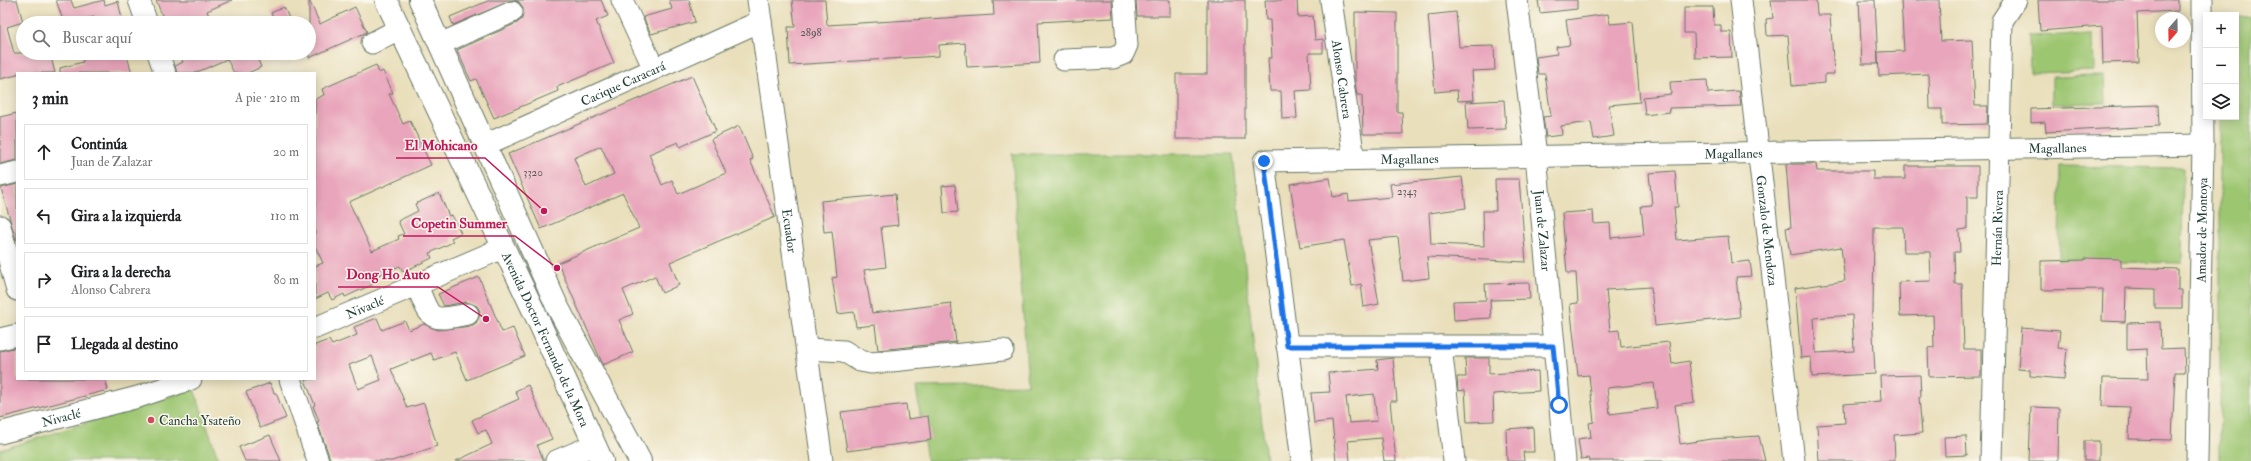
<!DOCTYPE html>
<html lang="es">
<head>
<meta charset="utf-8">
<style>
  :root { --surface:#fff; --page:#f6f6f6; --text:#202124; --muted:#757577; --line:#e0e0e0 }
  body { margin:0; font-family:"IM FELL Double Pica",serif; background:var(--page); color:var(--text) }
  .controls { position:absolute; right:12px; top:12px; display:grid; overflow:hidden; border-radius:0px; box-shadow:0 2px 10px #0003 }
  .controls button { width:36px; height:36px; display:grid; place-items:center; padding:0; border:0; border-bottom:1px solid var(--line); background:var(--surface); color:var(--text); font:20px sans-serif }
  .compass { position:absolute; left:2155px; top:12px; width:36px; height:36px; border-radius:50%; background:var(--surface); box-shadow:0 2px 10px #0003; rotate:200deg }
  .stop { position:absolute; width:12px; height:12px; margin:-9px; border:3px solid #1a73e8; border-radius:50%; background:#fff }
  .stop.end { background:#1a73e8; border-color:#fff; box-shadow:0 1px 4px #0008 }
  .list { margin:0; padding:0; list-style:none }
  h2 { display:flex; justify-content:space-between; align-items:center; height:52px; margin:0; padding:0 16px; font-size:17px }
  h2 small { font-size:13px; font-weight:400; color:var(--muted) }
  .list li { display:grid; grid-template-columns:26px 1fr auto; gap:12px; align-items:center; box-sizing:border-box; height:56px; margin:0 8px 8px; padding:0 8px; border:1px solid var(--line); border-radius:0px }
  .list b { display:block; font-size:15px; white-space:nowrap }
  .list p { margin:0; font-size:13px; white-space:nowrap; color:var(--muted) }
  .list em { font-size:13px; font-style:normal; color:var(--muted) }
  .icon { flex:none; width:22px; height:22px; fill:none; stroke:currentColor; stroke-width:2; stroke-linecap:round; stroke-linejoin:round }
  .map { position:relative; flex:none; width:2251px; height:461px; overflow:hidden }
  .search { position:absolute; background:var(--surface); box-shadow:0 2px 10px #0003; left:16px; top:16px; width:300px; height:44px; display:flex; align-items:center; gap:10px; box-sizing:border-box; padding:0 14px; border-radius:22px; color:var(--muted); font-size:15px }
  .panel { position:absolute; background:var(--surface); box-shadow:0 2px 10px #0003; left:16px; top:72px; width:300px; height:308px; border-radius:0px }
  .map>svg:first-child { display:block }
  .green { fill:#9dc671; stroke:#5e8252 }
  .building { fill:#e9a5bc; fill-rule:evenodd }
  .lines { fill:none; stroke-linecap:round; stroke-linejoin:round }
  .minor-casing { stroke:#667663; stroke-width:23 }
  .highway-casing { stroke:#667663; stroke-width:24 }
  .minor { stroke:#fff; stroke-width:21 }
  .highway { stroke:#fff; stroke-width:22 }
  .route { stroke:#1a73e8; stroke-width:5 }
  .poi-dot { fill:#d1495b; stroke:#fbf7ec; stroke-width:1.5 }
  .labels { text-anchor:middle; stroke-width:3; stroke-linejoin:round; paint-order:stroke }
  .number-label { font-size:11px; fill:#525756 }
  .street-label { font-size:13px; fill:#1f3d34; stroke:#fbf7ec }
  .poi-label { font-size:13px; fill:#1f3d34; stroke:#fbf7ec; text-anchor:start }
  .leader { fill:none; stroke:#c2185b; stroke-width:1.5 }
  .callout-dot { fill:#c2185b; stroke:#fbf7ec; stroke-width:1.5 }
  .callout-label { font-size:14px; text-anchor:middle; font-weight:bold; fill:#c2185b; stroke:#fbf7ec; stroke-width:3; stroke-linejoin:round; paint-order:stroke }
</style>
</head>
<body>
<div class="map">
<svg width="2251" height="461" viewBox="0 0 2251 461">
  <rect width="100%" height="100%" fill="#fbf7ec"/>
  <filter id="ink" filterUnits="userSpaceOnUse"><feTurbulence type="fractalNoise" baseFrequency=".025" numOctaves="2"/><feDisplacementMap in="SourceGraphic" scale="8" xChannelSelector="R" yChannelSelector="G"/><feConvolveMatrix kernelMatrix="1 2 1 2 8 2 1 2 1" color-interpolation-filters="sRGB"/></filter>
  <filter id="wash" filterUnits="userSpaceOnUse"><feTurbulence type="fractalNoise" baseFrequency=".012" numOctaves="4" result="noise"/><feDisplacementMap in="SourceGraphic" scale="16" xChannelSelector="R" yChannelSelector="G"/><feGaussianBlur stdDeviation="0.9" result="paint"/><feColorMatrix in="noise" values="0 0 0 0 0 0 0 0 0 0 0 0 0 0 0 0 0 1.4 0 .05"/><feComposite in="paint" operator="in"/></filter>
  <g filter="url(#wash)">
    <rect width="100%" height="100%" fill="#e9dfbb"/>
    <g class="green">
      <polygon points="2236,15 2251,18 2251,461 2220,461 2220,117 2236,117"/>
      <polygon points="2093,34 2094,71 2030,73 2029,36"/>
      <polygon points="2105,76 2106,103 2052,104 2052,77"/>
      <polygon points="1012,154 1233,154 1266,461 927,461 916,387 1028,385"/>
      <polygon points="2060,166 2183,168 2182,263 2059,261"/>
      <polygon points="194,389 219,461 0,461 0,450"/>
    </g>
    <g id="blocks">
      <g class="building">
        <polygon points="0,0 17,0 23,22 7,27 14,53 50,53 55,73 17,73 17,75 0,79"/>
        <polygon points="56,0 71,0 74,8 104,0 105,5 118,1 123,23 95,23 94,17 64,23"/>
        <polygon points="156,0 232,0 207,11 212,23 165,23"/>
        <polygon points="309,0 320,24 355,7 367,32 309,58"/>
        <polygon points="490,0 601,0 608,16 596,21 614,63 557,87 558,91 494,118 476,79 471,81 457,50 517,23 522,19 523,8 519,2 513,0 453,25 450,17"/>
        <polygon points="669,0 689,0 695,22 651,34 643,17 672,9"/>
        <polygon points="792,0 825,0 827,25 994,15 993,0 1112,0 1113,18 1038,22 1040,63 967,67 965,43 939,45 939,56 790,65 788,27 795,27"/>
        <polygon points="1136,0 1170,0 1170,16 1137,16"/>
        <polygon points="1207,0 1245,0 1245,139 1176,139 1176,74 1207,74"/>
        <polygon points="1265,0 1297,0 1298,17 1313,16 1315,40 1323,39 1323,53 1309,53 1311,90 1295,91 1297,118 1282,119 1281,91 1270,91 1268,58 1272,58 1270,20 1266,20"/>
        <polygon points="1538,0 1577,0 1577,9 1540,13"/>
        <polygon points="1771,0 1816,0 1817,15 1830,15 1834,74 1825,74 1825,83 1792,86 1788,35 1767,36 1766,19 1773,18"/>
        <polygon points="1859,0 1875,0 1878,64 1862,64"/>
        <polygon points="1901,0 1939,0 1941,41 1972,40 1975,106 1988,106 1987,124 1942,125 1942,109 1930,109 1929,74 1879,76 1878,52 1904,51"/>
        <polygon points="2038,0 2178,0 2178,11 2137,13 2139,62 2103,63 2102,26 2040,31"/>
        <polygon points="284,7 291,23 275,23 271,13"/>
        <polygon points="1684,7 1713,7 1714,25 1721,25 1721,32 1731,32 1732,57 1695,58 1694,33 1684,33"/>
        <polygon points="1355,12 1397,13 1397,112 1402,112 1403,134 1363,134 1362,95 1357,95 1355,82"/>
        <polygon points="1456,12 1459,47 1494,46 1495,70 1472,71 1474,100 1458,101 1457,90 1435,92 1428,15"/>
        <polygon points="1608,14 1610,24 1633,22 1640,102 1609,105 1614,136 1594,139 1591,122 1561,126 1562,135 1546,137 1543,117 1551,116 1545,74 1538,74 1536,57 1557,54 1556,47 1570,45 1566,20"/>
        <polygon points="81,53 126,53 132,73 60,73 60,68 83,62"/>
        <polygon points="179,53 255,53 261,67 248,73 234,73 227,59 195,73 177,73 175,66 183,62"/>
        <polygon points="376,65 379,73 383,71 393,93 389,94 403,124 410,121 431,165 349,202 372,251 399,239 398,236 404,234 398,221 418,211 415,204 439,193 449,216 452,215 461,233 451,238 453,242 430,253 432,258 403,272 400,266 376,276 378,282 345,297 344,294 332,300 328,293 315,299 315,266 323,263 315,246 315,99 324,95 322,89"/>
        <path d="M692,76L716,131L680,147L678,142L649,154L662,185L672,180L678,194L726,173L711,139L739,126L753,159L750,160L775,217L670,262L679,285L662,293L655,276L623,290L633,314L619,320L633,352L603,365L558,263L639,228L623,193L541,229L508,154ZM601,146L614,174L586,187L574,158Z"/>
        <polygon points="1707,80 1708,93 1739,91 1741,106 1669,108 1670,112 1645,115 1643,97 1671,94 1670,82"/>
        <polygon points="1504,100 1506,129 1468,130 1466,102"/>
        <polygon points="2158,105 2159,126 2046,132 2045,122 2031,123 2031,109"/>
        <polygon points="17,113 17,160 0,164 0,117"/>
        <path d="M1786,164H1816L1817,171H1873V179H1905V166H1978V197H1967V229L1959,230L1960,252H1954L1955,284H1962L1964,349H1981V376L1929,377L1928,348L1934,347L1933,315L1900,316L1899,282L1931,281L1930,252H1904L1903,227H1874L1873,313H1872L1875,374L1812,377L1811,357L1801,358L1795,288L1845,281L1841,247L1790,255L1786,228L1791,227ZM1852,315L1854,351L1816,353L1814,318Z"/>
        <path d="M1675,171L1678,207H1674L1677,240L1728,236L1731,263L1750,261L1752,276L1736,277L1740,317L1655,326L1651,287L1606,290L1610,331L1619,330L1621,347L1669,342L1672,364L1689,361L1694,402L1675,405L1680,444L1712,439L1759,436L1765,461H1590L1589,458L1581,459L1578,439L1591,437L1589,423L1594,422L1589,375L1578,376L1570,304L1578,303L1576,273H1567L1562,213L1593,211L1594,224L1610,223L1611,238L1644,235L1641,206L1652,205L1649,173ZM1654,383L1657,408L1610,414L1607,388Z"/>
        <polygon points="1462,177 1466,208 1429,213 1431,244 1484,246 1483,211 1496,211 1495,179 1519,179 1526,262 1427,257 1429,278 1403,281 1398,237 1368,240 1379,304 1364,307 1361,284 1352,286 1344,240 1300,247 1290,184 1330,178 1333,197 1348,194 1349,201 1392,197 1390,184"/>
        <polygon points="17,184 17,240 16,240 1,188"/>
        <polygon points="955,185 958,212 944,213 942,186"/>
        <polygon points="895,194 898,225 881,227 886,267 864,270 872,313 951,303 956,342 878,350 875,325 856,327 854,312 838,314 832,278 837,277 832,231 824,232 821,201"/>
        <polygon points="2085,258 2121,259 2121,267 2178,269 2178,290 2182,290 2182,308 2155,308 2155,289 2126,288 2125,322 2102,321 2103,289 2041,290 2041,261 2085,260"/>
        <path d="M479,277L502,332L513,328L525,356L467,380L455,352L434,360L431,353L391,369L407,408L424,403L437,446L392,461H331L317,422L319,421L313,406L315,405L305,380L315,379V345L329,340L332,345L357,335L354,327L377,318L382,330L405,321L409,330L424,324L438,330L471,326L476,323L479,317L480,311L477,306L466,302L444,306L438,294ZM372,356L381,380L358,389L349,365Z"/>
        <polygon points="1527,283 1529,283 1530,299 1490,300 1491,318 1454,320 1453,301 1486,300 1485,284"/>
        <polygon points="2160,322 2161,349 2184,348 2185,372 2175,372 2172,440 2129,439 2130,407 2102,406 2103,378 2148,379 2147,349 2127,350 2127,323"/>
        <polygon points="2021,328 2060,331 2058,348 2067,349 2064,379 2030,376 2030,370 2018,369"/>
        <polygon points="17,347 17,379 105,379 108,390 0,418 0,351"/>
        <path d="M1393,358L1397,401H1390L1396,461H1384L1381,438L1348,441L1350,461H1336L1332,421L1314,423L1311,393L1330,392L1328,373L1378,369L1377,360ZM1374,394L1377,421L1349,423L1346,397Z"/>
        <polygon points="1465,358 1489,358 1489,374 1538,371 1539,391 1493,394 1494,421 1467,422 1465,390 1458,391 1457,377 1466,377"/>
        <polygon points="1920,375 1921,397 1919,397 1922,433 1894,435 1895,461 1819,461 1817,425 1845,423 1844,404 1881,401 1880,376"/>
        <polygon points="270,383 274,393 276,393 286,418 260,428 246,392"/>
        <polygon points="528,385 552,439 537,445 544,461 456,461 492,444 486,430 478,433 472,420 519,399 515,391"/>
        <polygon points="906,404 908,419 928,416 931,440 847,451 841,412"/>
        <polygon points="2031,407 2059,408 2058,461 2029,461"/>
        <polygon points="1533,427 1534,452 1523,452 1524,461 1507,461 1506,429"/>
        <polygon points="270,435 281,461 245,461 239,447"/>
        <polygon points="1966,436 1967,455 1945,456 1944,437"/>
        <rect x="2084" y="441" width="15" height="20"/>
      </g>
    </g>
  </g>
  <g filter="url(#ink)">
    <use href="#blocks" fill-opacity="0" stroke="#667663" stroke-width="1"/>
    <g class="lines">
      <defs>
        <g id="minor">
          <polyline points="139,0 147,23"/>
          <polyline points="622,0 654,69"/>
          <path id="s1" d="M758,0L822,461"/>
          <path id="s2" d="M1331,0L1354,159"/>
          <path id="s3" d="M1517,0L1536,156L1565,461"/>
          <path id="s4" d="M1741,0L1794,461"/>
          <polyline points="372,43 399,29"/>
          <polyline points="440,44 512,12"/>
          <polyline points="158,53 165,73"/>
          <polyline points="1064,60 1113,58 1123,54 1127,45 1124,0"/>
          <path id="s5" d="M485,145L761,21"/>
          <polyline points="0,176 17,172"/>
          <polyline points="0,226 17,290"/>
          <path d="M417,285C431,321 429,322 468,314"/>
          <path id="s6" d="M315,328L503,248"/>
          <polyline points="0,339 17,335"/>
          <polyline points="1287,346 1553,346"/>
          <polyline points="1441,346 1454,461"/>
          <polyline points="807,349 844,351 860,361 871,363 1003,350"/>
          <polyline points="290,379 318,461"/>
          <path id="s7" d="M0,433L138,397L191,379"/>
          <polyline points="556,461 594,445"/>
          <path id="s8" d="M1302,461L1264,161L2203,145"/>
          <path id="s9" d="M1991,461L2002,21L2016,0"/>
          <path id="s10" d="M2197,461L2203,145L2202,0"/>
        </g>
        <g id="highway">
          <path id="s11" d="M386,0L539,322L602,461"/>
          <polyline points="420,0 557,306 640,461"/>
        </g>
      </defs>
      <use href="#minor" class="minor-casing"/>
      <use href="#highway" class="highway-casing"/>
      <use href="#minor" class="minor"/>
      <use href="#highway" class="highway"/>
    </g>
  </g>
  <g class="lines" filter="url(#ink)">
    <polyline class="route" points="1264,161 1287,346 1553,346 1559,405"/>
  </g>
  <circle class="poi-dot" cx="151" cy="420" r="4"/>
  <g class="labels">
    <g class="number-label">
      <text x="811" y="36">2898</text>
      <text x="533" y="176">3320</text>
      <text x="1407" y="195">2343</text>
    </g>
    <g class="street-label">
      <text dy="5" stroke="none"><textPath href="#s2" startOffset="80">Alonso Cabrera</textPath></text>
      <text dy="5" stroke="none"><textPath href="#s5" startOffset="151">Cacique Caracará</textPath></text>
      <text dy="5" stroke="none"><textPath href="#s8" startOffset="1096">Magallanes</textPath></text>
      <text dy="5" stroke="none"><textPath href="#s8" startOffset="772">Magallanes</textPath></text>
      <text dy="5" stroke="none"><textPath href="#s8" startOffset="448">Magallanes</textPath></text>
      <text dy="5" stroke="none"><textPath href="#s9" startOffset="233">Hernán Rivera</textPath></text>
      <text dy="5" stroke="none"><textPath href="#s3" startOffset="232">Juan de Zalazar</textPath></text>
      <text dy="5" stroke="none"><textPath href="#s4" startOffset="232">Gonzalo de Mendoza</textPath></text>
      <text dy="5" stroke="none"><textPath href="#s1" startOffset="233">Ecuador</textPath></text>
      <text dy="5" stroke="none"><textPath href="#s10" startOffset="231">Amador de Montoya</textPath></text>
      <text dy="5" stroke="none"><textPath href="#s6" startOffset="54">Nivaclé</textPath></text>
      <text dy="5" stroke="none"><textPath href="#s11" startOffset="375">Avenida Doctor Fernando de la Mora</textPath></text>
      <text dy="5" stroke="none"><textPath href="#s7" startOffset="63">Nivaclé</textPath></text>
    </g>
    <g class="poi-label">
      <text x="159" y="425">Cancha Ysateño</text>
    </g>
  </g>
  <path class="leader" d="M544 211L485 158H396M557 268L515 236H403M486 319L438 287H338"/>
  <g class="callout-dot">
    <circle cx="544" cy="211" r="4"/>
    <circle cx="557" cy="268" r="4"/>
    <circle cx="486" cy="319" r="4"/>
  </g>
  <g class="callout-label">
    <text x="441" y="150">El Mohicano</text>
    <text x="459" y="228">Copetin Summer</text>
    <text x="388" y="279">Dong Ho Auto</text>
  </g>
</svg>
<div class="controls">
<button>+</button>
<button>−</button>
<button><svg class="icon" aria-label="layers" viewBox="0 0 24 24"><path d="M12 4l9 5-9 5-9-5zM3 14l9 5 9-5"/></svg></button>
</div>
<svg class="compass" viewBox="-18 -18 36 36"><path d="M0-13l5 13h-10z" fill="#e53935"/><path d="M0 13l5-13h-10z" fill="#757577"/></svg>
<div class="stop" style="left:1559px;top:405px"></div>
<div class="stop end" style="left:1264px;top:161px"></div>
<div class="search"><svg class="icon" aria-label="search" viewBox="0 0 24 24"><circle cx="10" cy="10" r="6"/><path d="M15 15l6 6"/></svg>Buscar aquí</div>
<section class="panel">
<h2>3 min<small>A pie · 210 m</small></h2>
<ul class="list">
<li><svg class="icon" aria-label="ahead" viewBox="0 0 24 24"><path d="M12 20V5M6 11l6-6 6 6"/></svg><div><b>Continúa</b><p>Juan de Zalazar</p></div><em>20 m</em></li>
<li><svg class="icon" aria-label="left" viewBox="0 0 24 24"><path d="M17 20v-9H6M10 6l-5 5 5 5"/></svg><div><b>Gira a la izquierda</b></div><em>110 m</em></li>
<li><svg class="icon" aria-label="right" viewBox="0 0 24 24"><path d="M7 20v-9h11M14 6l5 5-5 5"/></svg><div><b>Gira a la derecha</b><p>Alonso Cabrera</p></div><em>80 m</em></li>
<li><svg class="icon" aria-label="arrive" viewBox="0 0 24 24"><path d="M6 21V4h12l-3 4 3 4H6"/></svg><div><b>Llegada al destino</b></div></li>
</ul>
</section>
</div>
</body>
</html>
